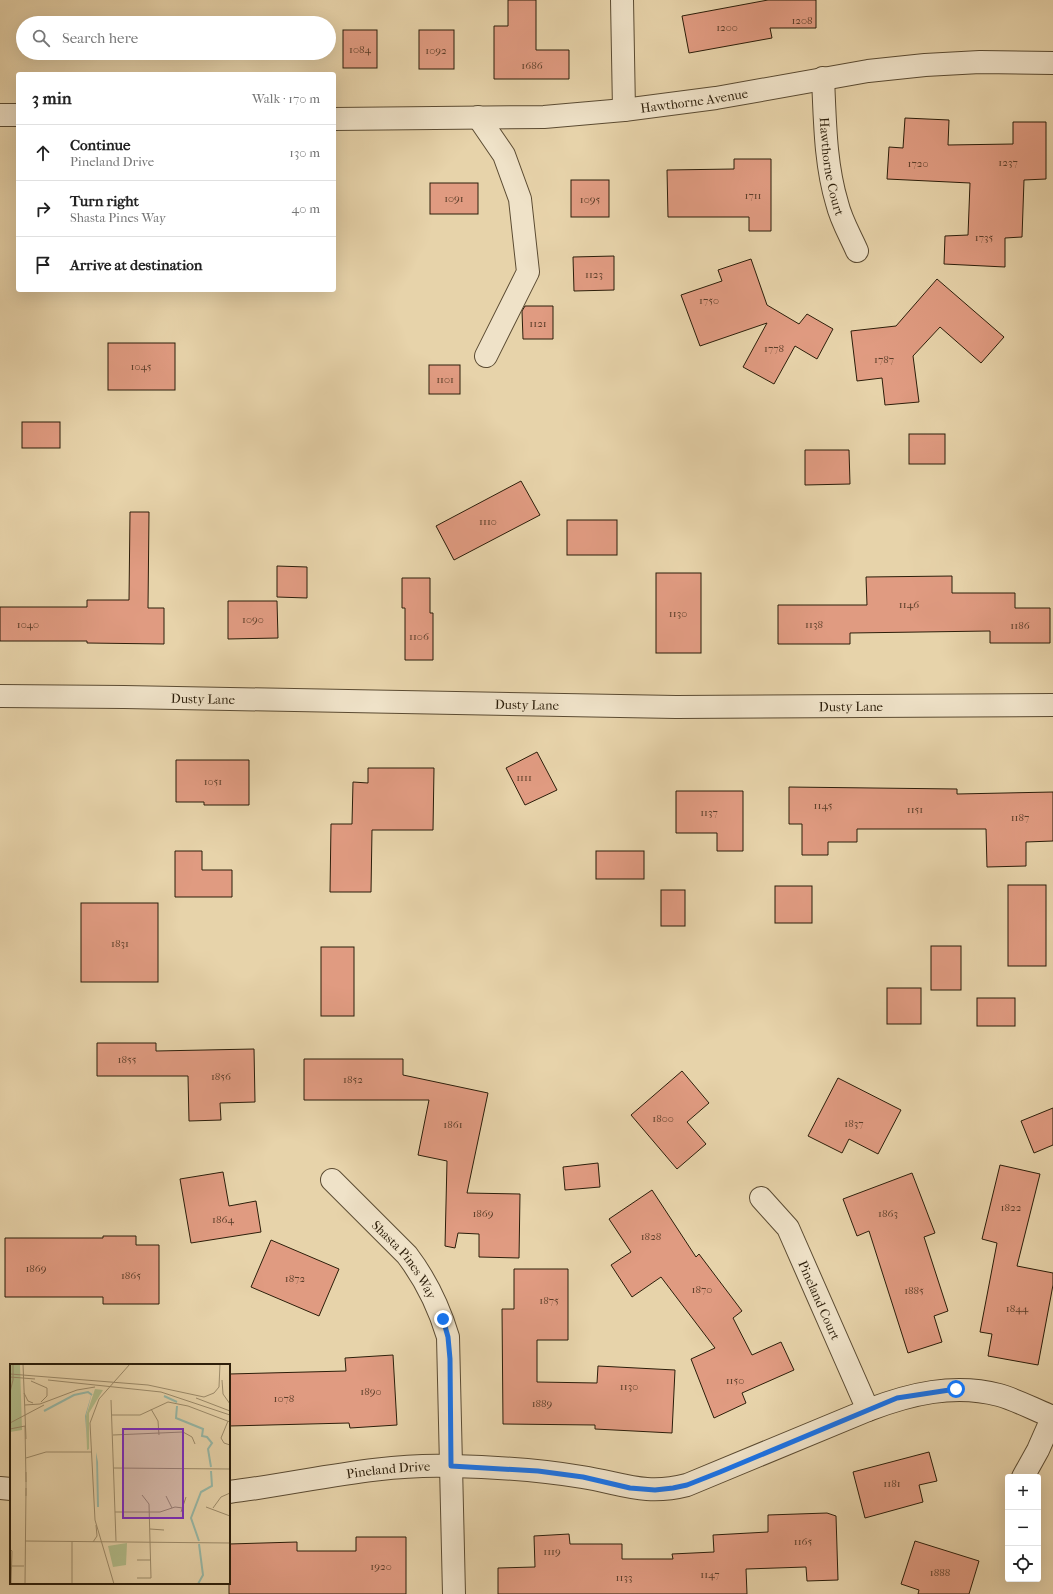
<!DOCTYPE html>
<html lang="en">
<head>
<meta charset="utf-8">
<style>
  :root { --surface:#fff; --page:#f2f2f2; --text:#222; --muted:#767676; --line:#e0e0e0 }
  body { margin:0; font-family:"IM FELL French Canon",serif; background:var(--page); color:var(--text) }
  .controls { position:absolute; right:12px; bottom:12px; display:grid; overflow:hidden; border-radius:4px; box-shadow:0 4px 16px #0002 }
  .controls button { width:36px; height:36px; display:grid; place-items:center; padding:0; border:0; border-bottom:1px solid var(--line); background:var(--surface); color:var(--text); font:20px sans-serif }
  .stop { position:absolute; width:12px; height:12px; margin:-9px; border:3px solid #1a73e8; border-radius:50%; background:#fff }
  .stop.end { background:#1a73e8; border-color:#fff; box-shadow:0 1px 4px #0008 }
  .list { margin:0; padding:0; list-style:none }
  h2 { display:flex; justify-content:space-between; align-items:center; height:52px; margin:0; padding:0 16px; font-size:17px }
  h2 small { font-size:13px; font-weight:400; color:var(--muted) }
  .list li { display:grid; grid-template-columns:26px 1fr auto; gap:12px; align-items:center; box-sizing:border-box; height:56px; padding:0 16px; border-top:1px solid var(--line) }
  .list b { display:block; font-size:15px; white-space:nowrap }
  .list p { margin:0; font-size:13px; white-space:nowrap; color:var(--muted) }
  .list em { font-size:13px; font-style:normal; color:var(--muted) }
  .icon { flex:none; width:22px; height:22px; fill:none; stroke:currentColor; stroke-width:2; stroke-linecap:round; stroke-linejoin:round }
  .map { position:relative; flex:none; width:1053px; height:1594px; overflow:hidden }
  .search { position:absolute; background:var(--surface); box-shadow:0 4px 16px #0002; left:16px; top:16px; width:320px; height:44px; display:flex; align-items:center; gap:10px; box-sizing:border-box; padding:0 14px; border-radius:22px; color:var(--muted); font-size:15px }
  .panel { position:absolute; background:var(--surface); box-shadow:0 4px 16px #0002; left:16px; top:72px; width:320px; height:220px; border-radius:4px }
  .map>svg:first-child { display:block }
  .building { fill:#e09b81; stroke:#2c1e0a }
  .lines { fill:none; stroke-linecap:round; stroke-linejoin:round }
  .minor-casing { stroke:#5b4b32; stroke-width:24 }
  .minor { stroke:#efe2c8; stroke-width:22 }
  .route { stroke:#1a73e8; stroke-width:5 }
  .labels { text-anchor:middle; stroke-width:4; stroke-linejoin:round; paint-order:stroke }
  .number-label { font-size:11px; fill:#593d28 }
  .street-label { font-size:13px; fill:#2c1e0a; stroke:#efe2c8 }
  .inset-river { fill:none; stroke:#97b8a7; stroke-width:2 }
  .inset-road { fill:none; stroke:#9c8b6a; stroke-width:1 }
  .view { fill:#7b2cbf; fill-opacity:0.15; stroke:#7b2cbf; stroke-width:2 }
  .inset-edge { fill:none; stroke:#2c1e0a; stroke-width:2 }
</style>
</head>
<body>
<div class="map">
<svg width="1053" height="1594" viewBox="0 0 1053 1594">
  <rect width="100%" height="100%" fill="#e7d3aa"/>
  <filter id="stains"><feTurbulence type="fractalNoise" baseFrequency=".005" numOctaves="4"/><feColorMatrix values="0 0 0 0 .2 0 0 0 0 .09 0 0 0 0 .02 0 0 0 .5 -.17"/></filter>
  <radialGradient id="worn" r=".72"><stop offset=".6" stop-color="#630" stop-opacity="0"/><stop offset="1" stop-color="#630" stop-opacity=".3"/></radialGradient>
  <g class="building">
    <polygon points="508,0 536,0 536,50 569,50 569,79 494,79 494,26 508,26"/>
    <polygon points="768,0 816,0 816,28 770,28 772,38 689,53 682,16"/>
    <rect x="343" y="30" width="34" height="38"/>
    <rect x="419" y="30" width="35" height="39"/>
    <polygon points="905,118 949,120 948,145 1013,144 1013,122 1046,122 1046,179 1024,180 1022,237 1005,238 1005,267 944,264 945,236 968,235 970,183 887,179 889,147 903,148"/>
    <polygon points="734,159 771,159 771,231 749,231 749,217 668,217 667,170 734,169"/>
    <rect x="571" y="180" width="38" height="37"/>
    <rect x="430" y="183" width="48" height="31"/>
    <polygon points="614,256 614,290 574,291 573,257"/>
    <polygon points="751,259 767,305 799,324 807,314 833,329 817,359 795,346 774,384 743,367 767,323 700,346 681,295 722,281 718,270"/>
    <polygon points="937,279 1004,337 981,363 940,327 913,356 919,402 885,405 882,378 857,381 851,331 896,326"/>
    <polygon points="525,306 553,306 553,339 523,339 522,311"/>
    <rect x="108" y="343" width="67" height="47"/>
    <rect x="429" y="365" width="31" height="29"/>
    <rect x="22" y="422" width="38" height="26"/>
    <rect x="909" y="434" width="36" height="30"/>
    <polygon points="805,450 849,450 850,484 805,485"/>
    <polygon points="521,481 540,515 454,560 436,526"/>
    <polygon points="130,512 149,512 148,608 164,608 164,644 87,643 87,641 0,641 0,607 87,607 87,600 129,600"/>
    <rect x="567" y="520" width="50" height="35"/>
    <polygon points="277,566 307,567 307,598 277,597"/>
    <rect x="656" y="573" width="45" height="80"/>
    <polygon points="952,576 952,593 1015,593 1015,608 1050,608 1050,643 990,643 990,631 850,633 850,644 778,644 778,605 867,605 866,577"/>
    <polygon points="402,578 430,578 430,613 433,613 433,660 405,660 405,608 402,608"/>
    <polygon points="228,601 277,601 278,638 228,639"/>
    <polygon points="537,752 557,790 525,805 506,768"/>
    <polygon points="176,760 249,760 249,805 204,805 204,802 176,802"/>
    <polygon points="368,768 434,768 433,830 372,830 371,892 330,892 331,824 352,824 353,782 368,783"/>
    <polygon points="789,787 957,789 957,794 1053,792 1053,841 1026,842 1026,866 987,867 986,829 857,829 857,842 828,842 828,855 802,855 802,824 789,824"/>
    <polygon points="676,791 743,791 743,851 717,851 717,833 676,833"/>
    <polygon points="175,851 202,851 202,870 232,870 232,897 175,897"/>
    <rect x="596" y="851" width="48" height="28"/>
    <rect x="1008" y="885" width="38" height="81"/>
    <rect x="775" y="886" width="37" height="37"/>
    <rect x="661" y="890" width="24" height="36"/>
    <rect x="81" y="903" width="77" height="79"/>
    <rect x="931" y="946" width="30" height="44"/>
    <rect x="321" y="947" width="33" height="69"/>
    <rect x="887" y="988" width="34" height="36"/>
    <rect x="977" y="998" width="38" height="28"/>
    <polygon points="97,1043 156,1043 156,1051 254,1049 255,1102 220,1103 221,1120 189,1121 188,1076 97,1076"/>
    <polygon points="304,1059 403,1059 403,1075 488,1093 467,1193 520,1194 519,1258 479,1257 479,1234 458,1233 455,1248 445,1246 447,1161 418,1155 429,1100 304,1100"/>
    <polygon points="682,1071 709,1103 687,1122 706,1144 677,1169 631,1115"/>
    <polygon points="838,1078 901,1110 878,1154 849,1139 842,1153 808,1136"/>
    <polygon points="1053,1108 1053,1145 1034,1153 1021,1121"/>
    <polygon points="598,1163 600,1187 565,1190 563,1167"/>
    <polygon points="1000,1165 1040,1174 1017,1266 1053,1273 1053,1285 1038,1365 988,1356 992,1334 980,1332 997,1243 982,1239"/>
    <polygon points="223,1172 229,1206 256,1201 261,1232 191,1243 180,1179"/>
    <polygon points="912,1173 935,1233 924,1237 948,1311 934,1316 942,1342 908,1353 869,1231 857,1236 843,1199"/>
    <polygon points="652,1190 696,1257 699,1254 742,1311 733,1318 752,1355 781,1342 794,1370 742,1393 746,1403 714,1418 691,1359 715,1348 661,1277 632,1297 611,1265 631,1252 609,1219"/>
    <polygon points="103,1236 136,1236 136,1245 159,1245 159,1304 103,1304 103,1297 5,1297 5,1238 103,1238"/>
    <polygon points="271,1240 339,1269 319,1316 251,1287"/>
    <polygon points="514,1269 568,1269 568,1340 537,1340 537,1382 597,1383 598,1366 675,1370 672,1433 595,1429 595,1425 503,1424 502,1309 514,1309"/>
    <polygon points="393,1355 397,1425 350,1428 349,1423 229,1426 229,1374 346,1371 345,1358"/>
    <polygon points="929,1452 937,1481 919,1485 923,1502 865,1518 853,1472"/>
    <polygon points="827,1513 836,1516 838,1580 807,1581 806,1567 746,1569 747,1594 498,1594 498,1568 535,1567 534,1536 569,1534 570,1544 622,1544 622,1559 673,1559 672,1554 714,1552 713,1535 768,1532 768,1515"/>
    <polygon points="356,1537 406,1537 406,1594 229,1594 229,1544 297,1542 297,1551 356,1551"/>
    <polygon points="915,1541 979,1561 969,1594 918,1594 919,1590 901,1584"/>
  </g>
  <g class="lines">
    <defs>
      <g id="minor">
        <polyline points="622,0 624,110"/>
        <path id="s1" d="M823,78C825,120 825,163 837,203C841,220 850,235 857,251"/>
        <polyline points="0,115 18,115"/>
        <polyline points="478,117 504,155 520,199 528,272 486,356"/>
        <path id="s2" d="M334,119L544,117L624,110L716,98L868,71L925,65L980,62L1053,63"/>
        <path id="s3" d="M0,696L124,697L676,707L1053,705"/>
        <path id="s4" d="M332,1180L407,1255C426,1280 439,1307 448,1337L454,1594"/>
        <path id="s5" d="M761,1198L788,1228L868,1410"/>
        <polyline points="1023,1477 1038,1450 1053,1416"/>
        <polyline points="0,1488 11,1489"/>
        <path id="s6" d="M229,1492C303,1483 377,1463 452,1466C495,1467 539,1470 582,1477C622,1483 644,1496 687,1485L868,1410C910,1394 954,1383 999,1395C1017,1400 1035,1410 1053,1417"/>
      </g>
    </defs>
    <use href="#minor" class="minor-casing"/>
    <use href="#minor" class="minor"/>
  </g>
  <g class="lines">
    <polyline class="route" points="443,1319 448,1337 450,1359 451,1466 538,1471 583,1477 630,1488 655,1490 673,1488 687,1485 720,1472 897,1398 956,1389"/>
  </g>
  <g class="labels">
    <g class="number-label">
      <text x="802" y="24">1208</text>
      <text x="727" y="31">1200</text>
      <text x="360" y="53">1084</text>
      <text x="436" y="54">1092</text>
      <text x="532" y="69">1686</text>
      <text x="1008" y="166">1237</text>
      <text x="918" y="167">1720</text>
      <text x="753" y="199">1711</text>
      <text x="454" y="202">1091</text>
      <text x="590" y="203">1095</text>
      <text x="984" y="241">1735</text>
      <text x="594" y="278">1123</text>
      <text x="709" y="304">1750</text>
      <text x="538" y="327">1121</text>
      <text x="774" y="352">1778</text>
      <text x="884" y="363">1787</text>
      <text x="141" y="370">1045</text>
      <text x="445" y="383">1101</text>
      <text x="488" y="525">1110</text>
      <text x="909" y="608">1146</text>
      <text x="678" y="617">1130</text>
      <text x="253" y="623">1090</text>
      <text x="28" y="628">1040</text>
      <text x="814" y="628">1138</text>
      <text x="1020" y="629">1186</text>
      <text x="419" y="640">1106</text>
      <text x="524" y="781">1111</text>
      <text x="213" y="785">1051</text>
      <text x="823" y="809">1145</text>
      <text x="915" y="813">1151</text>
      <text x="709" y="816">1137</text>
      <text x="1020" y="821">1187</text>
      <text x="120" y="947">1831</text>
      <text x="127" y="1063">1855</text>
      <text x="221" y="1080">1856</text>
      <text x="353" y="1083">1852</text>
      <text x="663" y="1122">1800</text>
      <text x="854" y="1127">1837</text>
      <text x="453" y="1128">1861</text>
      <text x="1011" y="1211">1822</text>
      <text x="483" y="1217">1869</text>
      <text x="888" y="1217">1863</text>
      <text x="223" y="1223">1864</text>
      <text x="651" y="1240">1828</text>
      <text x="36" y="1272">1869</text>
      <text x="131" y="1279">1865</text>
      <text x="295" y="1282">1872</text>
      <text x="702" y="1293">1870</text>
      <text x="914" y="1294">1885</text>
      <text x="549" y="1304">1875</text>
      <text x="1017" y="1312">1844</text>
      <text x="735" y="1384">1150</text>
      <text x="629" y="1390">1130</text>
      <text x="371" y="1395">1890</text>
      <text x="284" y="1402">1078</text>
      <text x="542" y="1407">1889</text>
      <text x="892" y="1487">1181</text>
      <text x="803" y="1545">1165</text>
      <text x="552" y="1555">1119</text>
      <text x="381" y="1570">1920</text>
      <text x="940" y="1576">1888</text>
      <text x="710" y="1578">1147</text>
      <text x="624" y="1581">1133</text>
    </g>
    <g class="street-label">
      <text dy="5" stroke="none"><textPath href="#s2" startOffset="361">Hawthorne Avenue</textPath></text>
      <text dy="5" stroke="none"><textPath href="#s1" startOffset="89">Hawthorne Court</textPath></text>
      <text dy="5" stroke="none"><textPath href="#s3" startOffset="203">Dusty Lane</textPath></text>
      <text dy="5" stroke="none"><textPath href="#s3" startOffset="527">Dusty Lane</textPath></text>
      <text dy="5" stroke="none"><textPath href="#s3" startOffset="851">Dusty Lane</textPath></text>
      <text dy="5" stroke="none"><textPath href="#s4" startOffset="108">Shasta Pines Way</textPath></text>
      <text dy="5" stroke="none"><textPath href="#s5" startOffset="119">Pineland Court</textPath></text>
      <text dy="5" stroke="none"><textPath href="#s6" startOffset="161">Pineland Drive</textPath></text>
    </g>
  </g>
  <g transform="translate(10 1364)">
    <rect width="220" height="220" fill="#e7d3aa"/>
    <path d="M0,0H10L12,66L0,68ZM85,25L93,26L79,49V85L77,86L76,52ZM117,179L116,201L103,203L98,182Z" fill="#b2bd8b"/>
    <path d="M83,25L76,52L77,77L75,52ZM86,88L88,98L89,143H87Z" fill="#97b8a7"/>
    <path class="inset-river" d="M154,32L167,38M167,42L166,54L193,65L192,72L197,73L202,79L198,85L201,103M34,47L64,31L78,28L82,31M189,177L181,154L191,128L202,122L201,107M188,220L193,211L189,180"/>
    <path class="inset-road" d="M13,0L16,75M174,0H214M0,10L138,21L194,33L204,29L209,23L210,0M0,13L25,15M38,16L151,28L220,51M212,16L213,30L220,40M21,17L37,24V32L31,38M0,28L3,16V0M14,29L18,37L23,39M186,34L220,47M101,36L106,177M15,41L30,40L67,26L85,23M141,45L148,57L149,71M102,51H130L158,38L178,42L220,58M218,57L211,74L214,79L220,81M0,59L34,41M15,62L16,118M0,65L15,62M103,71L173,68L182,73L185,80M16,94L36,88H82M104,104L220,105M16,132V108M156,132L162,144M196,143L220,152M203,144L211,133L220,129M105,148H150L165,143L173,144M171,148L176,133M140,165L154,166M15,177L220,179M83,178L87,172L86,161M0,185L2,187L1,220M127,196H141M0,202H14M127,214H141L139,140L132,131M15,220L16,124M62,220V177M104,220L85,156L80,59L89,35L120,0"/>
    <path class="view" d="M113,65H173V154H113Z"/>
    <rect width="220" height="220" class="inset-edge"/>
  </g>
  <rect width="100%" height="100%" filter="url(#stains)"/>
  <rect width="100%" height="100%" fill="url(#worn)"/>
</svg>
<div class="controls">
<button>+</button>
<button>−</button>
<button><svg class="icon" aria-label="locate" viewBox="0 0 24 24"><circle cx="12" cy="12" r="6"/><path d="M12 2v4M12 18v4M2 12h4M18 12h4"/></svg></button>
</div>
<div class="stop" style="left:956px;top:1389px"></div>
<div class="stop end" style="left:443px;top:1319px"></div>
<div class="search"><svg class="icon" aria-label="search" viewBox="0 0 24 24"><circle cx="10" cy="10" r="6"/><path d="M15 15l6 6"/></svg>Search here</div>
<section class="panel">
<h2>3 min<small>Walk · 170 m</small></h2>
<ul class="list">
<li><svg class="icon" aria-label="ahead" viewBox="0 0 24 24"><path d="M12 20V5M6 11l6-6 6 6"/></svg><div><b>Continue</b><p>Pineland Drive</p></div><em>130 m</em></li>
<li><svg class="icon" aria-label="right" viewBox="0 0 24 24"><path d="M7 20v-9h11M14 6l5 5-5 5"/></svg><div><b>Turn right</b><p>Shasta Pines Way</p></div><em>40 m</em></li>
<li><svg class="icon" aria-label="arrive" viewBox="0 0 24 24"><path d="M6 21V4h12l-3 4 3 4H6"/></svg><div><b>Arrive at destination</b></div></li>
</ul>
</section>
</div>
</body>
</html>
